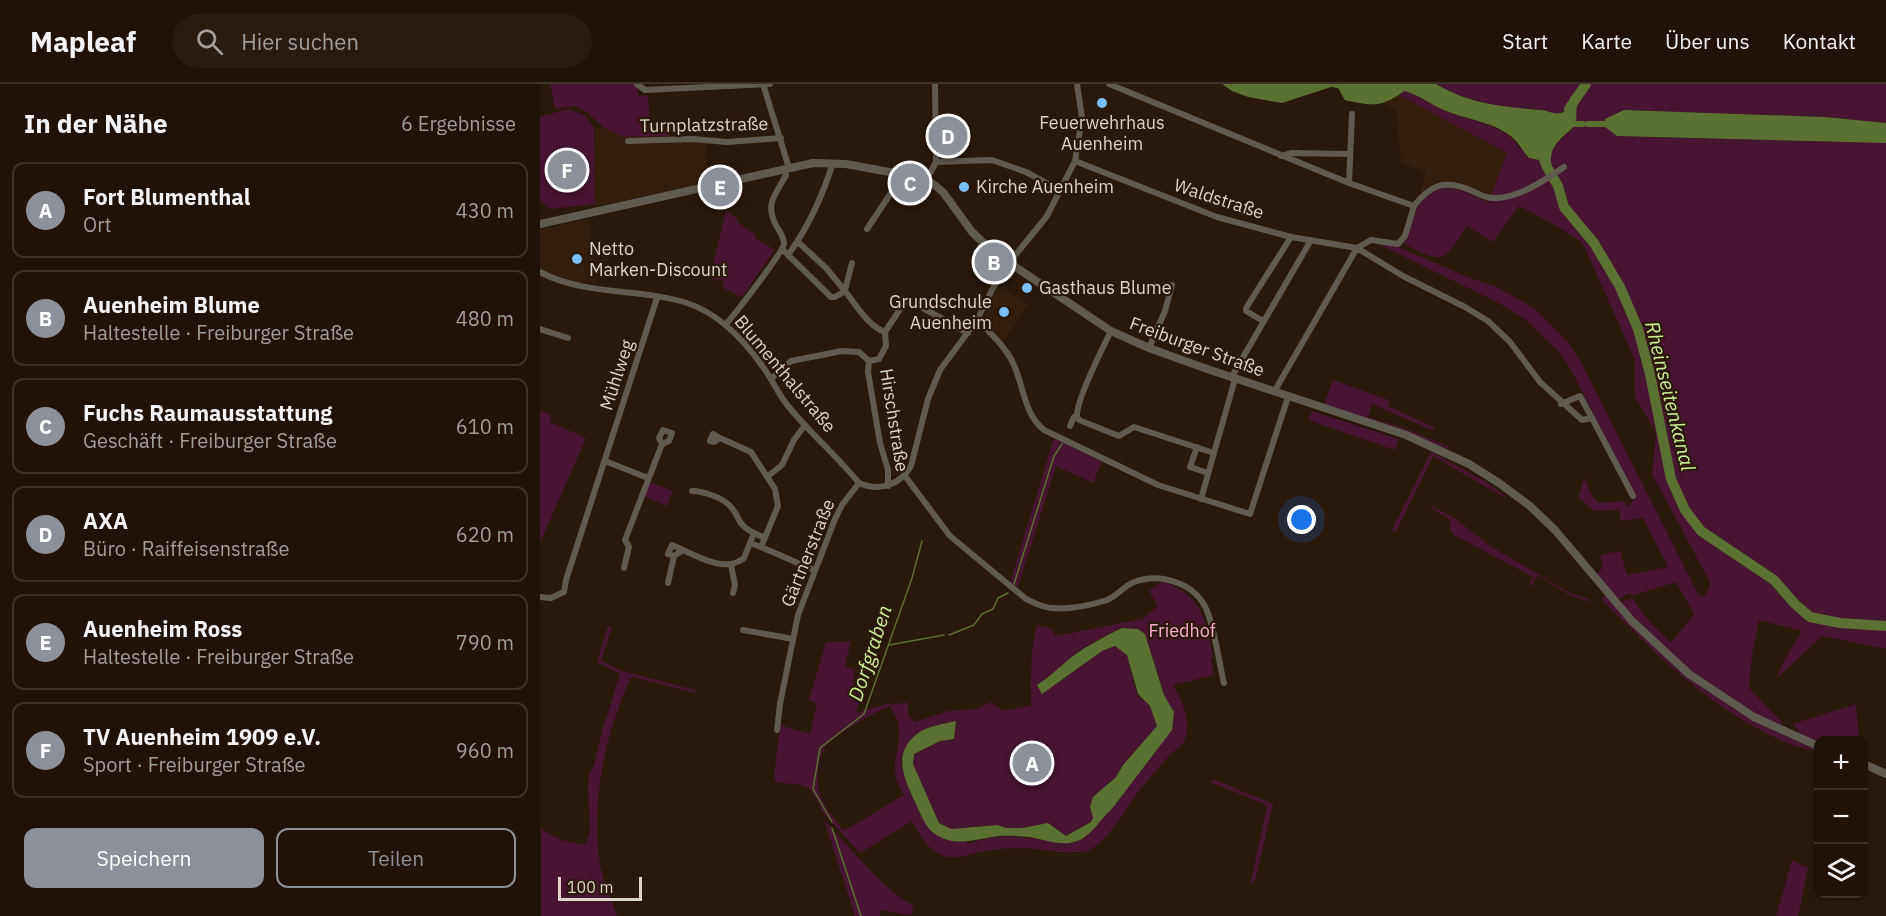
<!DOCTYPE html>
<html lang="de">
<head>
<meta charset="utf-8">
<style>
  :root { --surface:#201208; --page:#281b12; --text:#f1f3f6; --muted:#a29e9c; --line:#3d3229; --accent:#8c9099 }
  body { margin:0; font-family:"IBM Plex Sans",sans-serif; background:var(--page); color:var(--text) }
  .controls { position:absolute; right:18px; bottom:18px; display:grid; overflow:hidden; border-radius:12px; box-shadow:0 2px 4px #0004 }
  .controls button { width:54px; height:54px; display:grid; place-items:center; padding:0; border:0; border-bottom:2px solid var(--line); background:var(--surface); color:var(--text); font:30px sans-serif }
  .scale { position:absolute; left:18px; bottom:15px; width:84px; box-sizing:border-box; padding-left:6px; border:3px solid #dfd3ca; border-top:0; font-size:16px; line-height:21px; white-space:nowrap; color:#dfd3ca; -webkit-text-stroke:4px #2a180b; paint-order:stroke }
  .you { position:absolute; left:762px; top:436px; width:21px; height:21px; margin:-15px; border:4px solid #fff; border-radius:50%; background:#1a73e8; box-shadow:0 0 0 9px #1a73e833 }
  .badge { display:grid; place-items:center; width:39px; height:39px; border-radius:50%; background:var(--accent); color:#fff; font-size:20px; font-weight:700 }
  .pin { position:absolute; translate:-50% -50%; border:3px solid #fff; box-shadow:0 2px 6px #0006 }
  .list { margin:0; padding:0; list-style:none }
  h2 { display:flex; justify-content:space-between; align-items:center; height:78px; margin:0; padding:0 24px; font-size:26px }
  h2 small { font-size:20px; font-weight:400; color:var(--muted) }
  .list li { display:grid; grid-template-columns:39px 1fr auto; gap:18px; align-items:center; box-sizing:border-box; height:96px; margin:0 12px 12px; padding:0 12px; border:2px solid var(--line); border-radius:12px }
  .list b { display:block; font-size:22px; white-space:nowrap }
  .list p { margin:0; font-size:20px; white-space:nowrap; color:var(--muted) }
  .list em { font-size:20px; font-style:normal; color:var(--muted) }
  .actions { display:flex; gap:12px; padding:18px 24px }
  .actions a { flex:1; padding:14px 0; border:2px solid var(--accent); border-radius:12px; text-align:center; font-size:21px; color:var(--accent) }
  .actions .main { background:var(--accent); color:#fff }
  .icon { flex:none; width:33px; height:33px; fill:none; stroke:currentColor; stroke-width:2; stroke-linecap:round; stroke-linejoin:round }
  .map { position:relative; flex:none; width:1346px; height:832px; overflow:hidden }
  header { display:flex; align-items:center; gap:36px; box-sizing:border-box; height:84px; padding:0 30px; background:var(--surface); border-bottom:2px solid var(--line) }
  header strong { font-size:28px }
  nav { display:flex; gap:33px; margin-inline-start:auto; font-size:21px }
  .search { width:420px; height:54px; background:var(--page); display:flex; align-items:center; gap:15px; box-sizing:border-box; padding:0 21px; border-radius:33px; color:var(--muted); font-size:22px }
  main { display:flex }
  aside { flex:1; background:var(--surface) }
  .map>svg:first-child { display:block }
  .built { fill:#341d0a }
  .green { fill:#471531; fill-rule:evenodd }
  .water { fill:#5a7131 }
  .lines { fill:none; stroke-linecap:round; stroke-linejoin:round }
  .stream { stroke:#5a7131; stroke-width:1.5 }
  .canal { stroke:#5a7131; stroke-width:6 }
  .river { stroke:#5a7131; stroke-width:10 }
  .minor { stroke:#5f5b51; stroke-width:6 }
  .tertiary { stroke:#5f5b51; stroke-width:8 }
  .poi-dot { fill:#7abff8; stroke:#2a180b; stroke-width:2 }
  .labels { text-anchor:middle; stroke-width:4.5; stroke-linejoin:round; paint-order:stroke }
  .poi-label { font-size:18px; fill:#dfd3ca; stroke:#2a180b; text-anchor:start }
  .street-label { font-size:18px; fill:#dfd3ca; stroke:#2a180b }
  .park-label { font-size:18px; fill:#faaed4; stroke:#2a180b }
  .water-label { font-size:20px; font-style:italic; fill:#caee92; stroke:#2a180b }
</style>
</head>
<body>
<header>
<strong>Mapleaf</strong>
<div class="search"><svg class="icon" aria-label="search" viewBox="0 0 24 24"><circle cx="10" cy="10" r="6"/><path d="M15 15l6 6"/></svg>Hier suchen</div>
<nav><a>Start</a><a>Karte</a><a>Über uns</a><a>Kontakt</a></nav>
</header>
<main>
<aside>
<h2>In der Nähe<small>6 Ergebnisse</small></h2>
<ul class="list">
<li><span class="badge">A</span><div><b>Fort Blumenthal</b><p>Ort</p></div><em>430 m</em></li>
<li><span class="badge">B</span><div><b>Auenheim Blume</b><p>Haltestelle · Freiburger Straße</p></div><em>480 m</em></li>
<li><span class="badge">C</span><div><b>Fuchs Raumausstattung</b><p>Geschäft · Freiburger Straße</p></div><em>610 m</em></li>
<li><span class="badge">D</span><div><b>AXA</b><p>Büro · Raiffeisenstraße</p></div><em>620 m</em></li>
<li><span class="badge">E</span><div><b>Auenheim Ross</b><p>Haltestelle · Freiburger Straße</p></div><em>790 m</em></li>
<li><span class="badge">F</span><div><b>TV Auenheim 1909 e.V.</b><p>Sport · Freiburger Straße</p></div><em>960 m</em></li>
</ul>
<div class="actions"><a class="main">Speichern</a><a>Teilen</a></div>
</aside>
<div class="map">
<svg width="1346" height="832" viewBox="0 0 1346 832">
  <rect width="100%" height="100%" fill="#2a180b"/>
  <g class="built">
    <polygon points="859,11 967,69 948,119 938,112 880,110 886,87 861,80 856,24 844,20"/>
    <polygon points="54,44 64,44 89,54 129,52 167,58 165,71 172,98 55,123"/>
    <polygon points="49,135 56,200 35,199 0,185 0,145"/>
    <polygon points="459,202 488,220 463,259 444,235 446,224"/>
  </g>
  <g class="green">
    <polygon points="10,0 98,0 98,12 108,11 110,37 129,38 129,52 84,53 64,44 48,29 35,22 15,25"/>
    <path d="M896,0H1346V39L1285,33L1084,26L1065,35V43L1077,52L1346,59V565L1282,552L1236,595L1245,575L1262,547L1219,536L1212,571L1209,604L1242,638L1241,642C1178,615 1127,569 1081,520L1082,517L1092,514L1108,536L1131,559L1154,530L1136,498L1091,512L1089,509L1077,516L1056,490L1063,484L1060,471L1080,467L1087,491L1128,483L1103,434L1081,437L1079,426L1054,427L1038,413L1044,395C1050,403 1050,413 1059,419L1084,417L1087,422H1090L1095,411L1030,284L1019,268L986,236L957,218L836,159L856,162L930,194L957,203L994,224L1026,256L1040,276L1158,510L1164,513L1171,500L1112,390L1116,349L1095,313V276L1044,162L1040,157L1013,140L979,122L953,158L927,142C902,180 905,180 864,160C870,147 875,125 883,115C899,93 931,109 948,119L967,69L859,11L864,7C880,11 892,21 907,27C931,37 967,40 980,65L1010,73L1013,63L1032,45L1028,18L1027,25C1017,33 1011,27 1001,26C990,24 978,25 967,24C942,22 917,13 896,0Z"/>
    <polygon points="28,25 45,31 54,44 55,120 10,125 0,117 0,33"/>
    <polygon points="186,126 198,135 197,138 216,151 215,154 235,166 202,213 183,204 184,198 170,194"/>
    <polygon points="793,296 849,316 848,322 895,344 894,347 832,320 828,333 861,343 910,363 908,365 859,346 783,322"/>
    <polygon points="0,326 11,331 10,338 46,354 0,459"/>
    <polygon points="772,327 859,355 855,366 768,336"/>
    <polygon points="514,354 562,378 553,399 516,382 477,506 470,499"/>
    <polygon points="891,368 943,396 966,412 963,413 893,372 856,448 852,446"/>
    <polygon points="110,398 133,407 127,422 104,412"/>
    <polygon points="891,421 917,436 949,461 1030,509 1049,515 1050,518 1029,511 999,492 996,493 992,502 989,501 993,493 914,451 910,446 910,436 893,425"/>
    <path d="M623,497C663,513 666,535 673,573L671,575L674,591L633,601C642,616 653,640 644,657C642,662 635,666 631,670C623,678 615,688 607,697C590,716 571,756 549,766C534,773 496,763 477,764C467,764 455,765 445,767C431,770 415,777 401,771C387,765 378,749 372,737L320,769L284,730L271,706L261,701L235,698L234,693L240,641L270,650L277,619L269,616L286,558H311L305,582L315,586L313,599L323,602L316,629L351,619V621L368,618V631L375,638L408,627L436,625L451,618L464,627L491,621C491,594 490,568 497,541L511,545L516,552L602,535L618,522L609,507ZM582,544L598,545L605,550L624,611L634,628L620,662L582,709L571,726L560,735L554,745L537,757L532,759L469,752L452,753L429,759L383,735L370,708L361,676L377,650L415,637L414,655L400,657L374,670L373,680L399,739L411,745L457,741L466,744H482L508,739L526,752L551,738L553,734L550,723L567,700L576,693L583,680L617,642L610,622L597,610L587,571L575,562L562,567L502,610L497,601C511,592 522,581 535,570C549,559 566,552 582,544ZM350,622C354,629 359,636 359,645C360,674 346,681 364,711L304,747C295,735 282,721 279,707C276,695 278,676 284,665C290,652 336,628 350,622Z"/>
    <path d="M1064,512H1067L1130,578L1166,606L1226,643L1278,667C1253,664 1237,655 1215,643C1154,609 1112,566 1063,517L1062,514Z"/>
    <path d="M68,542L72,543L61,577L82,587L155,606V609L93,593L90,595C65,653 52,711 59,775C61,794 72,813 77,832H1V745L21,756L45,761L50,748L48,704L49,690L54,681L62,647L80,590L57,578Z"/>
    <polygon points="1316,620 1319,656 1278,656 1278,659 1263,653 1253,640"/>
    <polygon points="673,695 733,720 715,796 710,801 727,723 724,720 670,698"/>
    <path d="M284,736C310,763 342,805 374,822L371,831L340,826V832H315Z"/>
    <polygon points="1252,776 1268,784 1258,832 1236,832"/>
  </g>
  <g class="water">
    <path d="M682,0H896C932,21 960,22 1000,26C1008,26 1015,32 1023,28C1028,25 1028,17 1031,12L1037,14L1036,40C1024,54 1009,59 1011,81L1002,84L999,76L989,74C984,69 980,61 975,56C957,38 928,36 906,27C891,21 880,11 864,7C842,24 831,22 805,16L798,4L791,3L742,19L708,13L692,7Z"/>
    <polygon points="1084,26 1285,33 1346,39 1346,59 1077,52 1065,43 1065,35"/>
    <path d="M582,544L598,545L605,550L624,611L634,628L632,646L571,726C559,736 551,754 534,758C520,762 503,755 489,753C477,752 465,751 452,753C432,756 415,763 395,750C385,744 379,726 374,716C363,692 353,669 377,650C386,642 404,640 416,637L414,655L400,657L374,670L373,680L399,739L411,745L457,741L466,744H482L508,739L526,752L551,738L553,734L550,723L553,713L576,693L583,681L617,642L610,622L598,610L587,571L575,562L562,567L502,610L497,601C510,593 520,582 533,572C548,561 565,552 582,544Z"/>
  </g>
  <g class="lines">
    <g class="stream">
      <polyline points="474,500 514,372 522,360"/>
      <polyline points="409,551 434,541 442,530 453,525 458,514 468,509"/>
      <polyline points="349,561 404,551"/>
      <polyline points="292,738 273,705 280,664 324,630 372,494 382,457"/>
      <polyline points="292,744 321,832"/>
    </g>
    <g class="canal">
      <polyline points="1036,40 1043,40"/>
      <polyline points="1048,40 1065,40"/>
    </g>
    <g class="river">
      <polyline points="1029,25 1046,0"/>
      <polyline points="1003,70 1007,83 1018,102 1024,123 1054,159 1080,203 1098,245 1110,290 1131,395 1145,426 1161,447 1234,496 1255,520 1270,533 1300,539 1346,542"/>
    </g>
    <g class="minor">
      <polyline points="97,0 105,6 230,0"/>
      <polyline points="223,0 249,84"/>
      <path d="M569,0L809,99L874,122C890,101 905,95 930,106C939,110 947,115 957,114C980,113 1005,96 1024,83"/>
      <polyline points="88,57 153,55 187,58 241,54"/>
      <polyline points="741,72 751,69 810,70"/>
      <polyline points="535,77 677,133 751,153 817,164 831,156 858,160 865,152 874,122"/>
      <polyline points="396,78 452,76 486,88 519,106"/>
      <polyline points="387,95 396,78 395,0"/>
      <polyline points="809,99 812,30"/>
      <polyline points="327,145 353,106 360,88"/>
      <polyline points="258,158 286,184 305,207"/>
      <path d="M242,165L291,213H295L305,207C316,221 328,242 345,248L364,219L370,217L428,249"/>
      <path d="M248,171C268,144 283,110 293,79"/>
      <path d="M0,188C45,212 100,204 147,219C180,230 204,256 223,283C232,295 238,310 248,322C270,349 297,372 319,399C340,408 360,401 371,382L388,315L400,286L437,236L453,204L469,179L507,132L535,77L542,34L537,0"/>
      <polyline points="305,206 312,179"/>
      <path d="M437,236C450,249 465,262 473,279C484,301 483,329 504,346L618,401L710,430L748,313"/>
      <polyline points="723,237 706,227 706,224 751,153"/>
      <path d="M186,240C195,230 243,168 244,160C244,153 240,148 237,143C224,120 235,112 246,91L244,85"/>
      <polyline points="0,245 28,254"/>
      <polyline points="345,248 346,262 339,275 329,277 328,288 340,359 348,386 348,402"/>
      <polyline points="609,264 625,227 632,201"/>
      <polyline points="691,294 771,156"/>
      <polyline points="231,295 251,277 302,267 319,268 329,277"/>
      <polyline points="734,308 817,164 863,192 925,223 948,237 970,258 1000,298 1042,336 1052,334 1093,412"/>
      <polyline points="1021,320 1040,312 1052,334"/>
      <polyline points="537,332 539,336 579,352 594,343 674,369 695,295"/>
      <path d="M530,342L534,333L537,332C536,318 563,263 571,247"/>
      <polygon points="123,346 132,349 129,357 122,360 119,354"/>
      <polygon points="173,350 180,354 174,358 170,357"/>
      <polyline points="180,354 211,368 235,405 238,422 221,463 210,459 214,449 225,454"/>
      <polyline points="657,363 650,383 668,389"/>
      <polyline points="65,377 108,394"/>
      <polyline points="228,392 242,381 254,356 265,341"/>
      <path d="M365,392L410,452L486,515C495,519 503,524 512,524C528,526 552,521 567,516C577,512 584,502 594,498C620,488 656,499 667,527C675,546 679,579 684,599"/>
      <path d="M152,407C162,407 181,413 189,421C201,432 195,440 214,449"/>
      <polyline points="661,415 674,369"/>
      <polyline points="221,463 274,486"/>
      <path d="M143,466L134,472L128,470L132,461C152,469 184,491 204,474L210,459"/>
      <polyline points="191,481 195,501 193,509"/>
      <polyline points="84,484 89,463 85,456 122,360"/>
      <polyline points="128,499 134,472"/>
      <polyline points="0,513 11,514 24,508 26,496 117,214"/>
      <polyline points="203,546 253,555"/>
      <polyline points="237,646 240,620 258,531 295,435 302,421 319,399"/>
    </g>
    <g class="tertiary">
      <polyline points="0,140 273,79 306,80 387,95 403,108 432,148 453,168 571,247 609,264 667,285 866,351 929,380 959,399 990,422 1015,446 1092,537 1149,590 1214,633 1278,662"/>
      <polyline points="1324,680 1346,690"/>
    </g>
  </g>
  <g class="poi-dot">
    <circle cx="562" cy="19" r="6"/>
    <circle cx="424" cy="103" r="6"/>
    <circle cx="37" cy="175" r="6"/>
    <circle cx="487" cy="204" r="6"/>
    <circle cx="464" cy="228" r="6"/>
  </g>
  <g class="labels">
    <g class="poi-label">
      <text x="562" y="45" text-anchor="middle">Feuerwehrhaus<tspan x="562" dy="21">Auenheim</tspan></text>
      <text x="436" y="109">Kirche Auenheim</text>
      <text x="49" y="171">Netto<tspan x="49" dy="21">Marken-Discount</tspan></text>
      <text x="499" y="210">Gasthaus Blume</text>
      <text x="452" y="224" text-anchor="end">Grundschule<tspan x="452" dy="21">Auenheim</tspan></text>
    </g>
    <g class="street-label">
      <text transform="translate(164 41) rotate(-1)" y="6">Turnplatzstraße</text>
      <text transform="translate(679 115) rotate(18)" y="6">Waldstraße</text>
      <text transform="translate(657 263) rotate(20)" y="6">Freiburger Straße</text>
      <text transform="translate(245 290) rotate(50)" y="6">Blumenthalstraße</text>
      <text transform="translate(77 291) rotate(-72)" y="6">Mühlweg</text>
      <text transform="translate(354 336) rotate(81)" y="6">Hirschstraße</text>
      <text transform="translate(268 469) rotate(-68)" y="6">Gärtnerstraße</text>
    </g>
    <g class="park-label">
      <text x="642" y="553">Friedhof</text>
    </g>
    <g class="water-label">
      <text transform="translate(1130 312) rotate(76)" y="7">Rheinseitenkanal</text>
      <text transform="translate(330 569) rotate(-72)" y="7">Dorfgraben</text>
    </g>
  </g>
</svg>
<div class="controls">
<button>+</button>
<button>−</button>
<button><svg class="icon" aria-label="layers" viewBox="0 0 24 24"><path d="M12 4l9 5-9 5-9-5zM3 14l9 5 9-5"/></svg></button>
</div>
<div class="scale">100 m</div>
<div class="you"></div>
<div class="pin badge" style="left:492px;top:679px">A</div>
<div class="pin badge" style="left:454px;top:178px">B</div>
<div class="pin badge" style="left:370px;top:99px">C</div>
<div class="pin badge" style="left:408px;top:52px">D</div>
<div class="pin badge" style="left:180px;top:103px">E</div>
<div class="pin badge" style="left:27px;top:86px">F</div>
</div>
</main>
</body>
</html>
